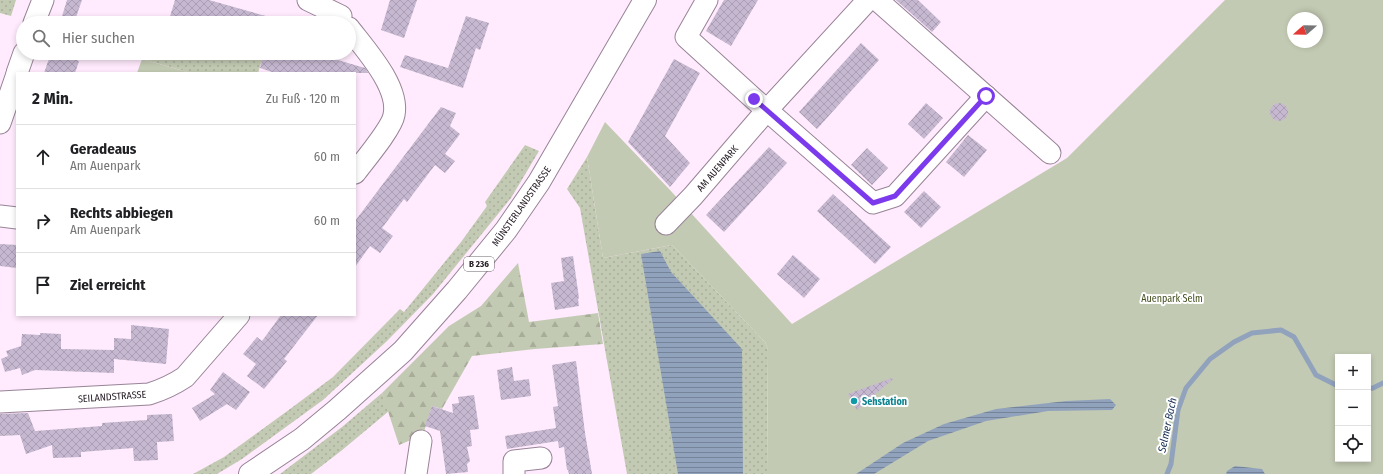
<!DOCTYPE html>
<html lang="de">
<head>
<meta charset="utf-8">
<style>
  :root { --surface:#fff; --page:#f2f2f2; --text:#202124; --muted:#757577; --line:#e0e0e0 }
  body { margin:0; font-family:"Fira Sans Condensed",sans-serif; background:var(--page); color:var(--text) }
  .controls { position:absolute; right:12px; bottom:12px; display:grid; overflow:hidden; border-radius:0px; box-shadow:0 2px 6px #0003 }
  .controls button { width:36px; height:36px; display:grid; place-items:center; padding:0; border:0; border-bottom:1px solid var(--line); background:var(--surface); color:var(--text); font:20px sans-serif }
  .compass { position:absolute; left:1287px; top:12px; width:36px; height:36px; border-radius:50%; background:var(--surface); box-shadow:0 2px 6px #0003; rotate:250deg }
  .stop { position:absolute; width:12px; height:12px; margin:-9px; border:3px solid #7c3aed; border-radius:50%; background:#fff }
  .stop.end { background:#7c3aed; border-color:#fff; box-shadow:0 1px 4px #0008 }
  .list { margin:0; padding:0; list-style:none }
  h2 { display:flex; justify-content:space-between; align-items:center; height:52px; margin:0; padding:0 16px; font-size:17px }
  h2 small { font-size:13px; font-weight:400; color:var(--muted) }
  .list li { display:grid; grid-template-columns:26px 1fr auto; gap:12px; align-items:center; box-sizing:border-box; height:64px; padding:0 16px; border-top:1px solid var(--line) }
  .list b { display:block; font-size:15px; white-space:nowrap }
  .list p { margin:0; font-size:13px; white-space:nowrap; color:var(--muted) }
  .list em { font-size:13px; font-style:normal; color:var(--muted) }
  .icon { flex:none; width:22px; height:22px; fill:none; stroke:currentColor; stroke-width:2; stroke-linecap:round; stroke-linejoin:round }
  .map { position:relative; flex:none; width:1383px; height:474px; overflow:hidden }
  .search { position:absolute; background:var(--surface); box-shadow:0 2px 6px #0003; left:16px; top:16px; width:340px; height:44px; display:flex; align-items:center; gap:10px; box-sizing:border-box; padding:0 14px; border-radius:22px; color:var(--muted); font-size:15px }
  .panel { position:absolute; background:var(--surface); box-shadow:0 2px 6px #0003; left:16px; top:72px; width:340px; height:244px; border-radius:0px }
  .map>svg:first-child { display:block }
  .grass { fill:url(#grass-dots) }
  .forest { fill:url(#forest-firs) }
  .green { fill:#c3cab3; fill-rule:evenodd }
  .water { fill:url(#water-rules) }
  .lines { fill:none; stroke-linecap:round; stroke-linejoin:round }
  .stream { stroke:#91a2bd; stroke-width:5 }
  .building { fill:url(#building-cross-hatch) }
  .minor-casing { stroke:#988397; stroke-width:23 }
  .major-casing { stroke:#988397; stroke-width:24 }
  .minor { stroke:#fff; stroke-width:21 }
  .major { stroke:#fff; stroke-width:22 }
  .route { stroke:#7c3aed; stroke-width:5 }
  .culture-dot { fill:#0f9aa8; stroke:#fff; stroke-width:1.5 }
  .labels { text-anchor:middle; stroke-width:4; stroke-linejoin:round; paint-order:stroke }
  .shield { fill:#fff; stroke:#696368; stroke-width:1 }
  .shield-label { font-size:9px; font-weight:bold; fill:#292028 }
  .street-label { font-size:10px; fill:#292028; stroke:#fff }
  .park-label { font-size:10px; fill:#434f1f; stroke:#fff }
  .culture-label { font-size:10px; font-weight:bold; fill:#0d838f; stroke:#fff; text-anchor:start }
  .water-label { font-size:11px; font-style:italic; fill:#1a3257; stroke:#fff }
</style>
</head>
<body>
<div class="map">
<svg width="1383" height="474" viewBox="0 0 1383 474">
  <defs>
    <pattern id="grass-dots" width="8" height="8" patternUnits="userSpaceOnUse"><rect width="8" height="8" fill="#c3cab3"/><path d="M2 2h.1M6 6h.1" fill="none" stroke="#a8ad9a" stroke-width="1.8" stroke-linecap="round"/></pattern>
    <pattern id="forest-firs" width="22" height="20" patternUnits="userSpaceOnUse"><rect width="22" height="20" fill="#c3cab3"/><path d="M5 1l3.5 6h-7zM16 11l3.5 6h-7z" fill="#a8ad9a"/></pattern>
    <pattern id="water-rules" width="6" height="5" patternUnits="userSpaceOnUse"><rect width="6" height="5" fill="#91a2bd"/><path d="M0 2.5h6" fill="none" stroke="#76849a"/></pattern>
    <pattern id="building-cross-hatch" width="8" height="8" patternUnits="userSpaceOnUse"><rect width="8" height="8" fill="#c6b8d1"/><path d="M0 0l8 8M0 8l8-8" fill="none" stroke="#aa9eb3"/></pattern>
  </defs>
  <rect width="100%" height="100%" fill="#ffebfd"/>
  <g class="grass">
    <polygon points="0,0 16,0 11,16 0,13"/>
    <polygon points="144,53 261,53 264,54 258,73 191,73 142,59"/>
    <polygon points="525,145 539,151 511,198 433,294 387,341 323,400 242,459 217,474 193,474 224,457 290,409 333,377 400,309 404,312 461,242 487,206 485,202"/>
    <polygon points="587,157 603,258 672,245 765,342 768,350 767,474 627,474 580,208 567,189"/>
    <polygon points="382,393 389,411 341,451 311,474 280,474 342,427"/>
  </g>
  <polygon class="forest" points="518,263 529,322 598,313 603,344 535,349 472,356 442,409 432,406 423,435 399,445 382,393 449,326 481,306"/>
  <g class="green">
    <path d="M1225,0H1383V474H767L768,350L765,342L672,245L603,258L587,157L605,122L670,190L792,324L1067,158ZM1293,18H1317V42H1293ZM1338,357H1368V459H1338Z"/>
    <polygon points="142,59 191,73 137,73"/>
  </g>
  <g class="water">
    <polygon points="660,251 671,272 742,349 743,474 678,474 641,254"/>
    <polygon points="1110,399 1116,405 1112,410 1048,411 986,421 928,441 874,474 856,474 903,443 944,424 996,409 1066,401"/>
    <polygon points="1235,466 1262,469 1265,474 1226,474 1227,471"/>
  </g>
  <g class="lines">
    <g class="stream">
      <polyline points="1368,389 1373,388 1383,383"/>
      <polyline points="1167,474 1171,464 1178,410 1186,388 1210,359 1234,342 1252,333 1281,330 1294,337 1316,375 1338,386"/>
    </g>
  </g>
  <g class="building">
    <polygon points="67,0 82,0 74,23 60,23"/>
    <polygon points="175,0 209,0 276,19 275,23 168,23"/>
    <polygon points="390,0 417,0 404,38 381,30"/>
    <polygon points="724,0 758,0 731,46 706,31"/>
    <polygon points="896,0 918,0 941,22 932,32"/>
    <polygon points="466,16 489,23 480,50 476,48 463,88 400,67 405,55 448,68"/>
    <polygon points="861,43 879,60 817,129 799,112"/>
    <polygon points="51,53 57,53 79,61 75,73 44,73"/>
    <polygon points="264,53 314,53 365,68 368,73 275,73 260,68"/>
    <polygon points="674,59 700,73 665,136 690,163 670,187 628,142"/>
    <circle cx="1279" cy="112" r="9"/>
    <polygon points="926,103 943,118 924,139 908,124"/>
    <polygon points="441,107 456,113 450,126 460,134 445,154 455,161 445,173 435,165 407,202 404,199 382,228 393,236 380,253 370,246 355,267 355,221"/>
    <polygon points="968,135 987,150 964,177 946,162"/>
    <polygon points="769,147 787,163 724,232 706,215"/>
    <polygon points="867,148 888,168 872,185 851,165"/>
    <polygon points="924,191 941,207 921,228 904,212"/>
    <polygon points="833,194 891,247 875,264 817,211"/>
    <polygon points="0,244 17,245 17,268 0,266"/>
    <polygon points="793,255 820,279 804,298 777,274"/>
    <polygon points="573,256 579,298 578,299 579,306 555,310 551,283 564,281 561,258"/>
    <polygon points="281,315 318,315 284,359 287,361 264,389 247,376 256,364 243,354 257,337 262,341"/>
    <polygon points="131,325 169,329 166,364 114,359 114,338 131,339"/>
    <polygon points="40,333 61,334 61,349 114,350 114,373 35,370 22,375 20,368 5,372 1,359 8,356 6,351 21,346 22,334 40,335"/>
    <polygon points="576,361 585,433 592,474 569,474 568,470 567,470 564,447 559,448 558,441 507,449 505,436 556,428 553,407 558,406 552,365"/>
    <polygon points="512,367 514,381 529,379 531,396 501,400 497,370"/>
    <polygon points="223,372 250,392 236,410 227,404 200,421 192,408 215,394 210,390"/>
    <polygon points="892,378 893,379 857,410 848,394"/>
    <polygon points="474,395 479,429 470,430 472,446 467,447 470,461 467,464 468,472 446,474 440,431 425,426 432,406 453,413 452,404 459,403 458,397"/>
    <polygon points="28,413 35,431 102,426 102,423 147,420 147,415 172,414 174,441 157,442 158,460 134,461 133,448 81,452 81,457 53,458 52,445 26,454 20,435 0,436 0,414"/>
  </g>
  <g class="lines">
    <defs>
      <g id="minor">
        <polyline points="308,0 341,16"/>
        <polyline points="707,0 686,37 754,99 873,203 895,196 986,96"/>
        <polyline points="877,0 1050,153"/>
        <polyline points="34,23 43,0"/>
        <path d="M349,28C365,49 400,87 394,115C392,128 364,161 355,173"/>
        <polyline points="17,73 24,53"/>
        <polyline points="0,123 17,74"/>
        <polyline points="0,216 17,218"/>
        <polyline points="666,224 693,196 767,110 868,0"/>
        <path d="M0,402L149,394C162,390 173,385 185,377L239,315"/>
        <polyline points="416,474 421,441"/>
        <polyline points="514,474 514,461 541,458"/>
      </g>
      <polyline id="major" points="250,474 302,439 337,410 403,351 457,290 506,230 539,182 645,0"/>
    </defs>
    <use href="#minor" class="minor-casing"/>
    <use href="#major" class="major-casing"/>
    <use href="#minor" class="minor"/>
    <use href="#major" class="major"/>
  </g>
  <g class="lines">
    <polyline class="route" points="754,99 873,203 895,196 986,96"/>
  </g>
  <circle class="culture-dot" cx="854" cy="401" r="4"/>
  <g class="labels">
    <rect class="shield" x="464" y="257" width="30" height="14" rx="3"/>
    <g class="shield-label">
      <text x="479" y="267">B 236</text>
    </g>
    <g class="street-label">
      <text transform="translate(717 168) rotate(-49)" y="4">AM AUENPARK</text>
      <text transform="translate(521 206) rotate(-55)" y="4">MÜNSTERLANDSTRASSE</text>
      <text transform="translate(112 396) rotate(-4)" y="4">SEILANDSTRASSE</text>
    </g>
    <g class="park-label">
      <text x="1172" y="302">Auenpark Selm</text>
    </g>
    <g class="culture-label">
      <text x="862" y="405">Sehstation</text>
    </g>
    <g class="water-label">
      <text transform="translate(1167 425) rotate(-78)" y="4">Selmer Bach</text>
    </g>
  </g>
</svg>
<div class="controls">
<button>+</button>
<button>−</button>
<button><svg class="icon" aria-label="locate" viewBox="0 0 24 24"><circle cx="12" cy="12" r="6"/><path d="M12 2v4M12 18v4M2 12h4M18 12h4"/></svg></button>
</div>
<svg class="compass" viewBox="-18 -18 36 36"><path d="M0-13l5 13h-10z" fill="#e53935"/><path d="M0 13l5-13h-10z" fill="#757577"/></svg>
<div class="stop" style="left:986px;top:96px"></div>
<div class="stop end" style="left:754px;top:99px"></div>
<div class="search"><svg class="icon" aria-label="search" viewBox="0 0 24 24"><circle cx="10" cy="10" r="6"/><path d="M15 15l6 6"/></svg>Hier suchen</div>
<section class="panel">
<h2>2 Min.<small>Zu Fuß · 120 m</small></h2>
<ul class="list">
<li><svg class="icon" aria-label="ahead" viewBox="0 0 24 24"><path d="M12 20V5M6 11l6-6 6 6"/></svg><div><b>Geradeaus</b><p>Am Auenpark</p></div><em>60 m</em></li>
<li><svg class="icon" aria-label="right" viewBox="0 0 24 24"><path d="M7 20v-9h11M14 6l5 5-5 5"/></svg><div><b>Rechts abbiegen</b><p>Am Auenpark</p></div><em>60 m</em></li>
<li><svg class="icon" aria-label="arrive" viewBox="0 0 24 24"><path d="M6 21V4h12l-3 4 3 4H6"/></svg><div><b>Ziel erreicht</b></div></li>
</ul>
</section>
</div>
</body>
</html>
